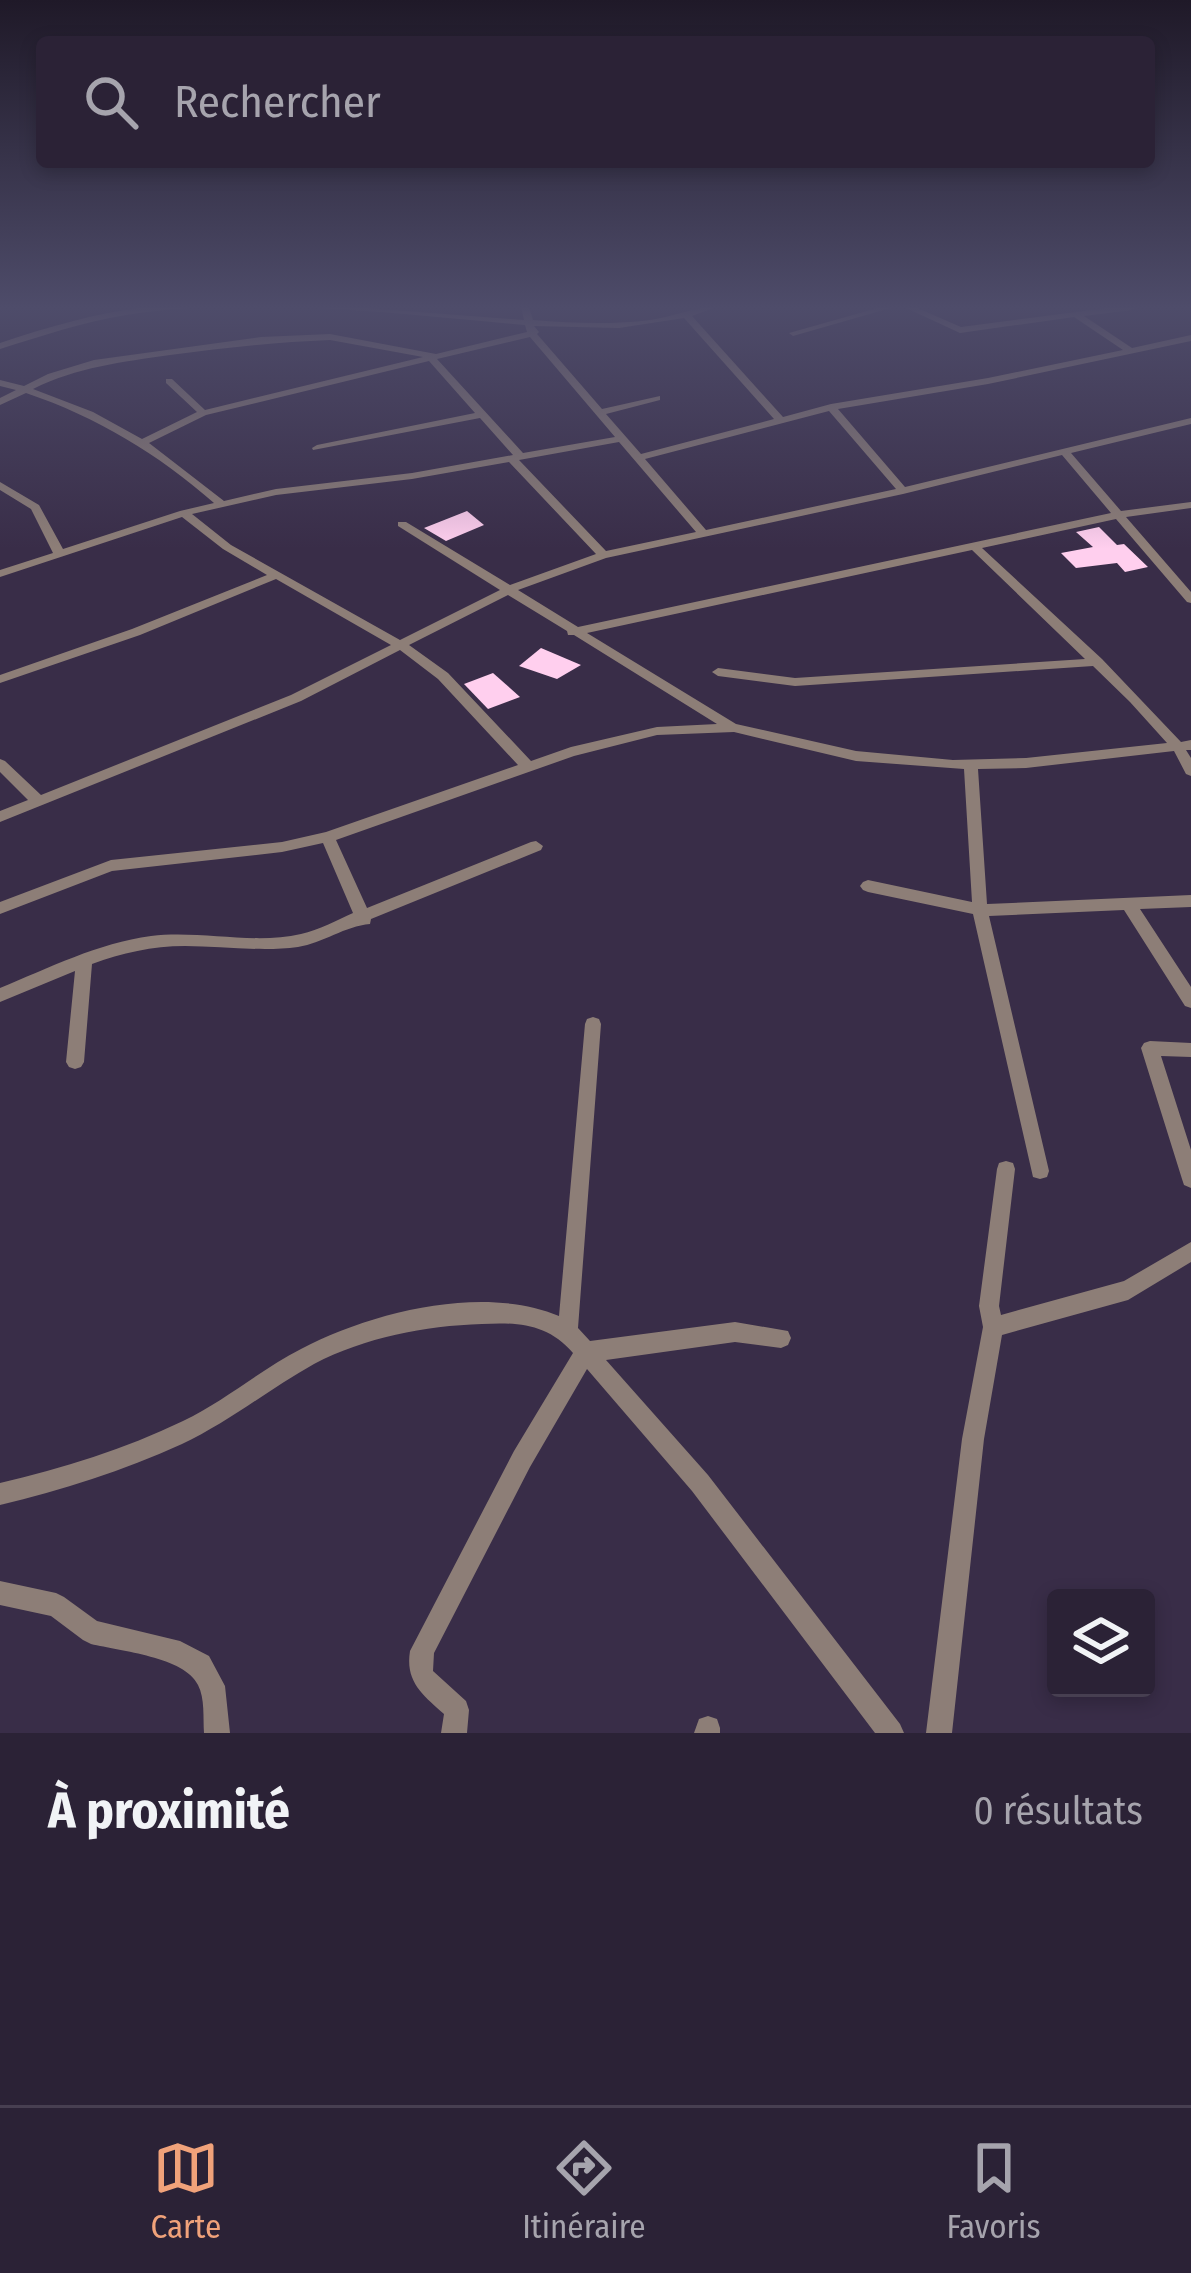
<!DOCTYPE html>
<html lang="fr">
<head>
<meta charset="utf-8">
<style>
  :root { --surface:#2b2236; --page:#372f42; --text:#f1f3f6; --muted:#a6a4ad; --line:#473f51; --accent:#f0a27a }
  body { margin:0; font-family:"Fira Sans Condensed",sans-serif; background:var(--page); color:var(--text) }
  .controls { position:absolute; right:36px; bottom:36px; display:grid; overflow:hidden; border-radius:12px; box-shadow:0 6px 18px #0003 }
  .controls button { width:108px; height:108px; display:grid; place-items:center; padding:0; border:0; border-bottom:3px solid var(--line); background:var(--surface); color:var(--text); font:60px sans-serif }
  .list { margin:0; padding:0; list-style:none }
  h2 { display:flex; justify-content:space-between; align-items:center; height:156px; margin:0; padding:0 48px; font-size:51px }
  h2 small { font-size:39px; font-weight:400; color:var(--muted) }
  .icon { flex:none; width:66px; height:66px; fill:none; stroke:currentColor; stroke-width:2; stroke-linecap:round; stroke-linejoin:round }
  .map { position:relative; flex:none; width:1191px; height:1733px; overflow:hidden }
  .search { position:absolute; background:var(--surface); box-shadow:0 6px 18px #0003; left:36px; right:36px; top:36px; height:132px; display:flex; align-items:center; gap:30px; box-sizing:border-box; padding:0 42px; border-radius:12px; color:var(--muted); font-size:45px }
  .sheet { height:372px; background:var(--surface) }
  nav { display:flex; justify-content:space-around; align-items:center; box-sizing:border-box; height:168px; border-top:3px solid var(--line); background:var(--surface); font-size:33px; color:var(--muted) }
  nav a { display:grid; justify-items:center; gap:6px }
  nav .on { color:var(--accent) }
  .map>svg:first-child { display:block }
  .building { fill:#ffcfee }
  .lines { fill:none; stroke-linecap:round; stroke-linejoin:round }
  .minor { fill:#8d7e77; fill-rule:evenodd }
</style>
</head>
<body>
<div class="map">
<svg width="1191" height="1733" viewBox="0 0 1191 1733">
  <rect width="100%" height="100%" fill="#392d48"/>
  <g class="building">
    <polygon points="467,511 484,525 446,541 424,528"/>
    <polygon points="1099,527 1117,545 1124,544 1148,567 1125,572 1117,563 1076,568 1061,553 1093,547 1076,532"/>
    <polygon points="541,648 581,665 557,679 519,666"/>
    <polygon points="493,673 520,697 488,709 464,684"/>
  </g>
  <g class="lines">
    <g class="minor">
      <path d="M149,307H353L524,320L521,307H529L533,320C572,323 611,325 650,320C672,317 694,307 716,307L692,316L783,417L831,404L988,378L1123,350L1074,317L960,333L904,307H915L961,327L1115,307H1136L1132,310L1084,316L1132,348L1191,335V341L988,384L838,409L905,487L1191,418V424L1071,453L1121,511L1191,502V508L1126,517L1191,592V603L1187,602L1116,519L982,548L1102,659L1181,742L1191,740V750H1186L1191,758V776L1186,774L1174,751L1026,768L978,769L987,904L1191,895V907L1140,909L1191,987V1008L1185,1006L1124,910L989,916L1049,1171L1047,1177L1040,1179L1033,1177L973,914L868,892L863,890L860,886L863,882L868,880L972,902L964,769L856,761L734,732L657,735L574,756L336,840L367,908L531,842L536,841L543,846L541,850L371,919L370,924C345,926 323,943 298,947C261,952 222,946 185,946C152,946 122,953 92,964L84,1062L81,1067L75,1069L69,1067L66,1062L75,971L0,1002V988C49,968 98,943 151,936C200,930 254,945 301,934C319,930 337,920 353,913L323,843L282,852L112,871L0,914V902L111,860L282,842L326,832L518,765L438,679L400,650L301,701L0,822V811L28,800L0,772V759L5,761L41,795L291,695L391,645L276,579L140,635L0,683V675L132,629L267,575L223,549L182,517L0,577V570L53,553L31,509L0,490V482L39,505L63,549L180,511L214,503C158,454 97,417 26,393L0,405V398L16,390L0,386V380L24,386L48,374L94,360L261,337L330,334L436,354L527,332L525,325C399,314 250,295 126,315C82,322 42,336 0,349V343C48,327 98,312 149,307ZM684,318L774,419L641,454L606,414L660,400V396L602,409L537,334L539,332L534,326L619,328ZM530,337L615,437L523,453L437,359ZM330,340L423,357L205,410L172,379H166V383L197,412L142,439L93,412L33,389C77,367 122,362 170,355C224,348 276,342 330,340ZM429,361L475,413L317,445L312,448L313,450L480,418L513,455L412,473L276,489L224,501L149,443L206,415ZM829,411L896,489L706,530L645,459ZM619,442L696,532L606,551L519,460ZM1062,455L1111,513L578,627L518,590L606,558L903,494ZM509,462L596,554L510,585L406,522H398V526L500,590L400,640L231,545L192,514L276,495L412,479ZM972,550L1085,659L795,678L718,668L712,672L718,676L795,686L1093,666L1130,702L1167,743L1026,758L953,760L856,751L736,724L587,633ZM508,595L567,631L568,635H574L717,724L657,727L571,747L531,761L448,673L409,645Z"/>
      <polygon points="881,307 894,307 793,336 789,333"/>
      <path d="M593,1017L599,1019L601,1024L578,1328L590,1341L735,1322L788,1331L791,1338L788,1345L781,1348L735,1342L606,1360L708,1475L900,1724L904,1733H875L692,1491L587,1369L530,1467L434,1653L433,1671L466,1701L469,1710L467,1733H441L444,1714C423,1695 405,1682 410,1651L514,1451L573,1353C548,1324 518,1322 482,1324C424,1326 366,1337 314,1364C269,1389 229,1422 182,1444C123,1471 62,1490 0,1505V1483C63,1468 125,1449 183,1421C225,1401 260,1370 301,1349C372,1312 483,1284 559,1316L585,1024L587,1019Z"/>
      <polygon points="1150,1041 1191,1043 1191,1057 1161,1056 1191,1150 1191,1188 1184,1185 1182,1179 1141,1048 1144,1043"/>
      <polygon points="1006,1161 1013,1163 1015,1169 999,1306 1001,1315 1124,1281 1191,1242 1191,1262 1128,1300 1002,1335 984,1439 952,1733 926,1733 962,1439 983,1327 979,1306 997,1169 999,1163"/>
      <path d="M0,1581L56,1593L64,1597L97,1621L180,1641L209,1656L225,1686L230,1733H204C203,1718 205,1698 198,1685C185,1657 120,1651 91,1644L83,1640L51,1616L0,1605Z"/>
      <polygon points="708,1716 717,1719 720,1728 720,1733 694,1733 699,1719"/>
    </g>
  </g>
  <linearGradient id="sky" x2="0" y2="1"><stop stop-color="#1f1928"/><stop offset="0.56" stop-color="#4e4c6a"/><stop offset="1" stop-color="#4e4c6a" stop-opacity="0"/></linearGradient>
  <rect width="1191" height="549" fill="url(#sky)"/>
</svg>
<div class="controls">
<button><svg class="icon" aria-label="layers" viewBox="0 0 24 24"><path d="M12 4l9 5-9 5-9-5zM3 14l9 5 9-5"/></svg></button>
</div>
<div class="search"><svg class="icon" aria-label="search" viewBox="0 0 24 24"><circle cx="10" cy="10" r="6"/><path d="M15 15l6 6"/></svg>Rechercher</div>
</div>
<section class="sheet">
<h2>À proximité<small>0 résultats</small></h2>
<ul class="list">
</ul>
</section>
<nav>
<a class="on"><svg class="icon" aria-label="map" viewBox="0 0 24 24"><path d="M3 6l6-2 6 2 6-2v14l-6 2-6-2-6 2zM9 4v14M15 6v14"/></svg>Carte</a>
<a><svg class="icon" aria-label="directions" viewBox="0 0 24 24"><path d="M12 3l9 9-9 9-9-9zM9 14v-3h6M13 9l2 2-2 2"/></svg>Itinéraire</a>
<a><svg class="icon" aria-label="saved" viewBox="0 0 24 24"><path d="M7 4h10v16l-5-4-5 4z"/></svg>Favoris</a>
</nav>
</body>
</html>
